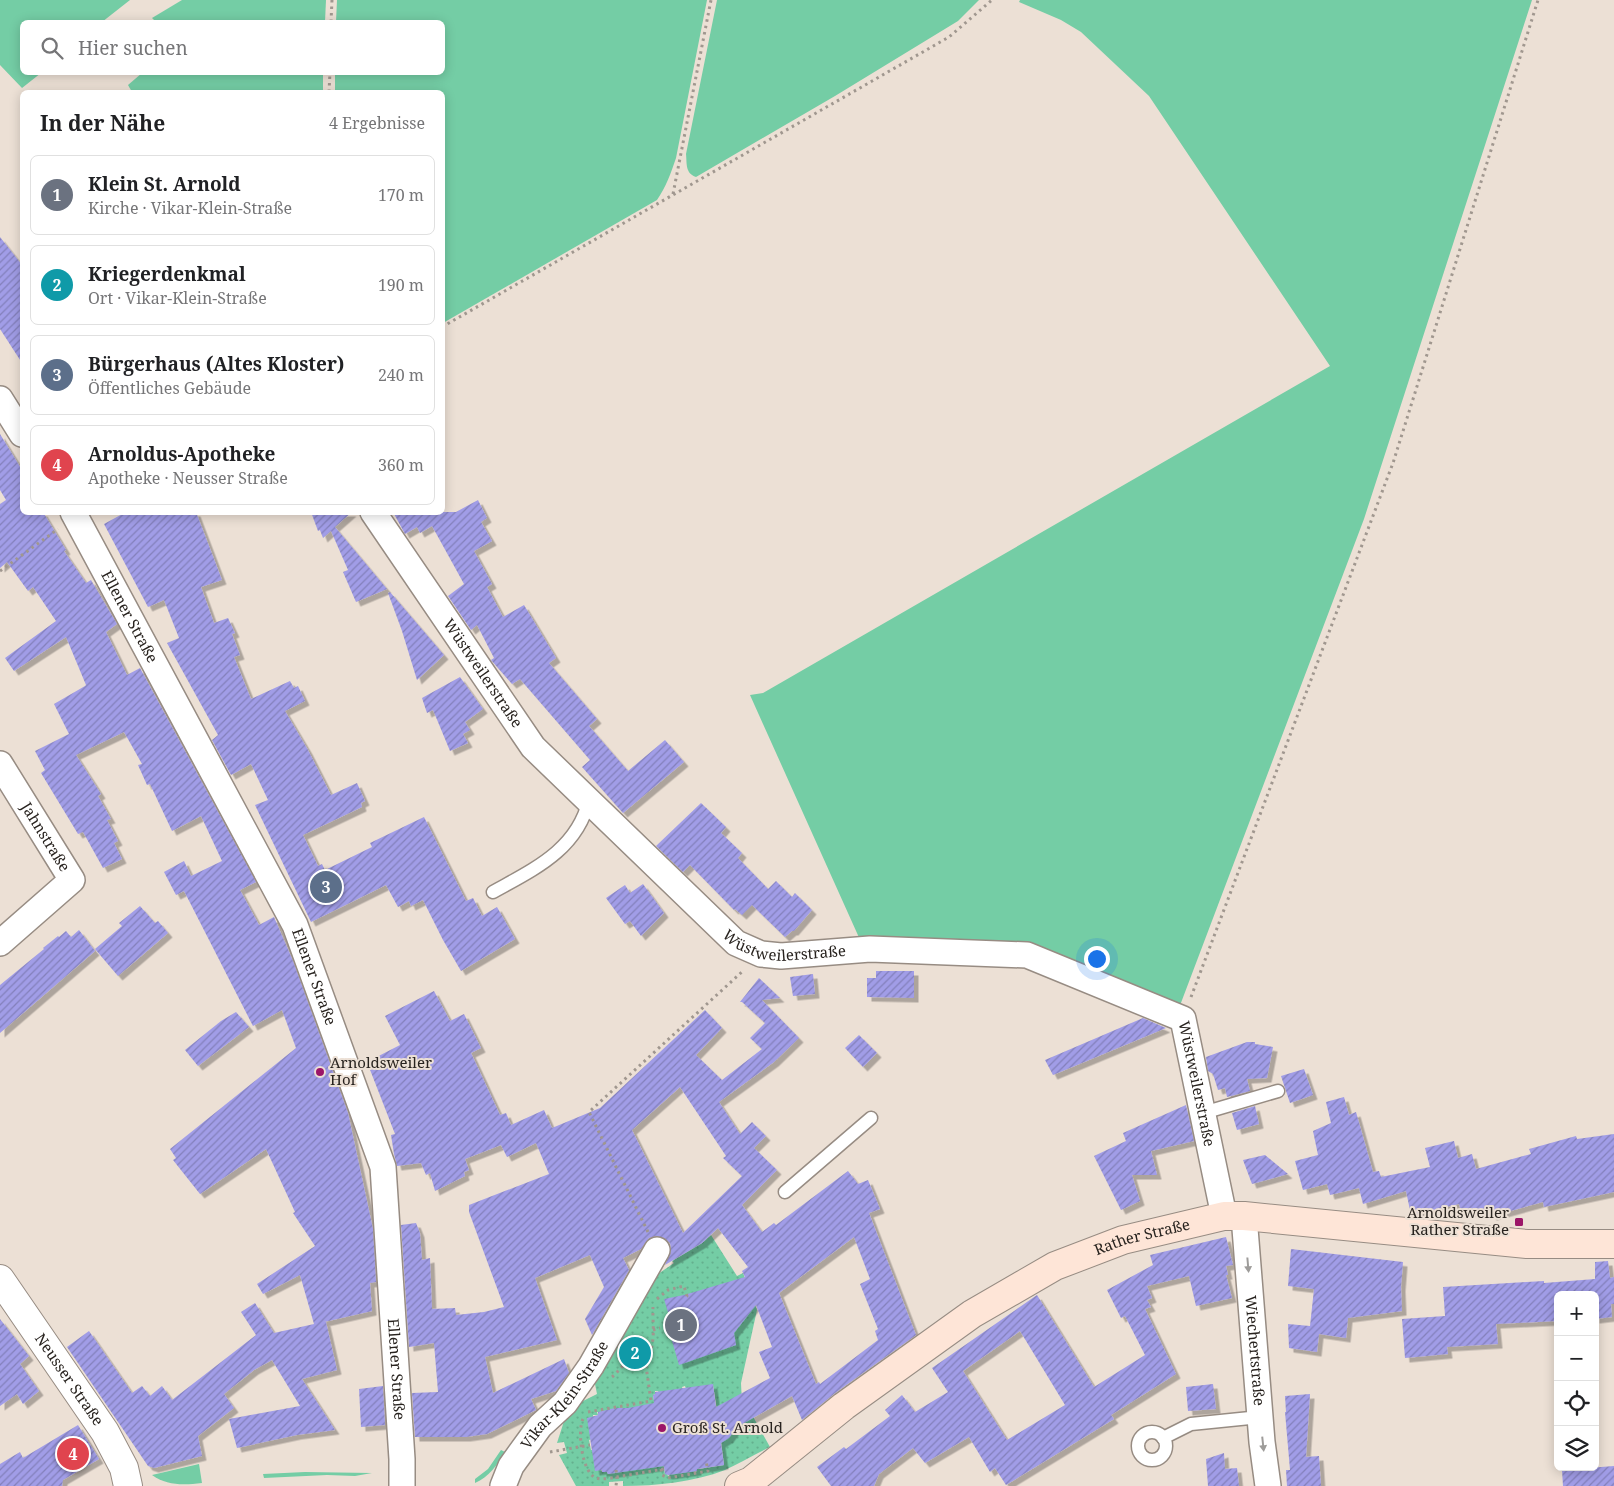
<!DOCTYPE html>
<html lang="de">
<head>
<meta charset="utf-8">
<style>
  :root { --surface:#fff; --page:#f6f6f6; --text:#202124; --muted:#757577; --line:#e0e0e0; --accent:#9b1668 }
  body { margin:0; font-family:"Noto Serif",serif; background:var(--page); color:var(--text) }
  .controls { position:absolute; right:15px; bottom:15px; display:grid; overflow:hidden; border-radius:8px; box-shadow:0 2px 12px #0003 }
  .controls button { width:45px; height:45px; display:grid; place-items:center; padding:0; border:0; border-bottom:1px solid var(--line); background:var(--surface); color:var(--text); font:25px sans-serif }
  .you { position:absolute; left:1096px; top:958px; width:18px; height:18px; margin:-12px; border:4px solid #fff; border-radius:50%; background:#1a73e8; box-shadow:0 0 0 8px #1a73e833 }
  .badge { display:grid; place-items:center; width:32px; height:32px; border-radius:50%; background:var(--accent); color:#fff; font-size:16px; font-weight:700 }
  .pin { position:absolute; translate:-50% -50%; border:2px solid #fff; box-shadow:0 1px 5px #0006 }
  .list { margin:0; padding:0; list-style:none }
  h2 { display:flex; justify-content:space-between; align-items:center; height:65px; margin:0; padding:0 20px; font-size:21px }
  h2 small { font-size:16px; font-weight:400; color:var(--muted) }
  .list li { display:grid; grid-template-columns:32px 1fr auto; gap:15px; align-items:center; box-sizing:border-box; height:80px; margin:0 10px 10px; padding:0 10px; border:1px solid var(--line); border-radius:8px }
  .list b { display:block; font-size:19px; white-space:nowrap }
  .list p { margin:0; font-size:16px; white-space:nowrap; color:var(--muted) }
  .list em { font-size:16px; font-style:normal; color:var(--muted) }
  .icon { flex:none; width:28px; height:28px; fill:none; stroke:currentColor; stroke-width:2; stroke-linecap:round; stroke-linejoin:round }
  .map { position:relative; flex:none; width:1614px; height:1486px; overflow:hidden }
  .search { position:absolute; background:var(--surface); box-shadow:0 2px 12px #0003; left:20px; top:20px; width:425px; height:55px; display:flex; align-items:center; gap:12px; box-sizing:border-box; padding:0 18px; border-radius:8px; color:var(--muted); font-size:19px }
  .panel { position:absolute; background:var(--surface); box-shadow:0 2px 12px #0003; left:20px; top:90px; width:425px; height:425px; border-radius:8px }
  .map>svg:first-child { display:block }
  .green { fill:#74cda5 }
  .park { fill:url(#park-dots); fill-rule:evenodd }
  .building { fill:url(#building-hatch); fill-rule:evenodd; filter:url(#shadow) }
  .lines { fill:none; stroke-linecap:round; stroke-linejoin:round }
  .service-casing { stroke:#978c83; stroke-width:15 }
  .minor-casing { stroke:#978c83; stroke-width:28 }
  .tertiary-casing { stroke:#978c83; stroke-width:30 }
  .secondary-casing { stroke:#978c83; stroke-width:30 }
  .path { stroke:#a0978f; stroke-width:3; stroke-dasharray:2.5 4; stroke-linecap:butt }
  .service { stroke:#fff; stroke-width:12 }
  .minor { stroke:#fff; stroke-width:25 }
  .tertiary { stroke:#fff; stroke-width:28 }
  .secondary { stroke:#fee5d7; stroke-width:28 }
  .oneway { fill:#9e9c9a }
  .poi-dot { fill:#9b1668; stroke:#ece0d5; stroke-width:2 }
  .labels { text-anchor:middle; stroke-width:4; stroke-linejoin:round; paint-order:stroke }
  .street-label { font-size:15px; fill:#28231f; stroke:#ece0d5 }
  .poi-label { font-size:15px; fill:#28231f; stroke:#ece0d5; text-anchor:start }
</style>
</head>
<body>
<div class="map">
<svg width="1614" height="1486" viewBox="0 0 1614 1486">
  <defs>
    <pattern id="park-dots" width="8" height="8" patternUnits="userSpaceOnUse" patternTransform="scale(1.25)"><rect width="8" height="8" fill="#74cda5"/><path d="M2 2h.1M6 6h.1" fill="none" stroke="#64b08e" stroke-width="1.8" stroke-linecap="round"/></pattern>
    <pattern id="building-hatch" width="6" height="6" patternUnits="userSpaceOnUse" patternTransform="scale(1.25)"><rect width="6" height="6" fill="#a19de7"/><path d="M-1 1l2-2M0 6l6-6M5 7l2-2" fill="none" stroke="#8380bb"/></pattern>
    <filter id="shadow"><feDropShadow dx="4.5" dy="4.5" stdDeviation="0" flood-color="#0004"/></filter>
  </defs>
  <rect width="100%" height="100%" fill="#ece0d5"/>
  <g class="green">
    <polygon points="0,0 130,0 102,22 22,22 22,72 41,73 22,88 0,65"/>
    <polygon points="182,0 326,0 325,22 156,22 152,18"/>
    <path d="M337,0H707L676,158C671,173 666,187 657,200L443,323L442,92H335V73L442,72V22H336Z"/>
    <path d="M717,0H979L958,21L835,96L696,177C685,173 687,164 686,154Z"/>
    <polygon points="1020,0 1532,0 1364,519 1176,1016 1027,955 870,962 750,695 763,693 1330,366 1149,96 1081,32 1061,20 1019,2"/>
    <polygon points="142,73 323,73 323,92 132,92 128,85"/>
    <path d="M501,1450L505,1452C497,1465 489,1477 475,1483V1479L488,1469Z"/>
    <path d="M199,1464L202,1483C184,1485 167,1486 152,1475Z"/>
    <polygon points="305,1472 372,1473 355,1476 327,1475 264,1478 263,1474"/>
  </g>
  <path class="park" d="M711,1235L737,1276L743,1273L757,1310L741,1383L742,1404H746L770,1447C755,1454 740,1463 725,1470C694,1482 657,1486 623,1486V1481L609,1482V1486H576L559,1455L567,1453L564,1442L557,1443L565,1418L583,1401L597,1394L594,1379L658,1274L674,1263L672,1261L702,1243ZM713,1385L717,1410L735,1426C733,1435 729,1438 721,1441L724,1465L699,1469H697V1471L695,1472L694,1470L670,1473V1475L668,1476L667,1474H665L663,1463L608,1474L607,1472H602L594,1450H591L589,1440L592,1439L593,1415H598L597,1412H600L626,1410V1408H627L628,1410L655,1406L653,1395L655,1394V1391H658L659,1393L683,1390L682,1387L685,1386L686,1389Z"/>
  <g class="building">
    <polygon points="0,237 22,265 22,363 0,329"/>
    <polygon points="0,434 22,470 22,512 43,512 66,550 64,551 86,583 91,580 117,624 106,632 127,675 140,668 256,882 240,890 259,925 274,917 293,961 348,1113 373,1229 376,1282 370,1283 372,1311 324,1322 326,1322 337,1370 302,1379 335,1430 297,1435 237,1448 229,1419 300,1406 272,1360 254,1370 224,1394 234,1408 198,1436 202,1456 154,1468 148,1466 67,1347 89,1331 132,1393 142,1386 150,1396 162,1386 172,1400 256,1335 241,1312 255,1303 274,1333 314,1324 300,1275 263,1294 257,1284 315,1246 293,1213 295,1212 266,1149 200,1194 173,1160 176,1158 170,1149 296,1048 282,1010 253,1026 184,891 176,895 164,872 184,861 191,876 222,861 201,816 172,831 150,784 147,785 138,765 142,764 124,732 76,755 101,794 98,796 111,819 107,820 118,841 114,843 122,859 103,868 83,832 78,834 41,773 45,770 35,751 69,734 54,704 85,686 86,685 66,637 14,671 5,658 56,621 33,587 28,591 7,562 0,568 0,504 6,500 0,490"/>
    <polygon points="478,500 487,518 481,522 492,541 474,551 492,584 487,587 503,617 524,605 556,658 549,663 597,719 589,726 628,771 665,740 684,762 623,813 582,767 590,760 520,679 512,684 491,660 494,658 477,625 471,630 448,596 464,584 432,526 420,533 417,527 405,534 393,512 456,512"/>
    <polygon points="126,512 196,512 222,580 201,587 214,623 228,618 235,633 232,634 240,655 234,657 251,699 290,681 294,688 298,686 305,701 285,711 308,750 331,795 357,783 365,801 361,803 362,807 303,835 318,866 322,864 325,870 372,847 370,843 424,817 466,901 473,898 482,916 497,907 515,939 461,971 443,940 423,900 411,906 409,901 398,907 386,885 311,922 255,805 268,800 251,764 231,775 212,740 218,735 167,643 179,638 164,600 148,607 104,524"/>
    <polygon points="311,512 352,512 335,527 387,589 356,602 343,572 348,570 331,531 323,538 320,530 318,531"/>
    <polygon points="390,592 444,655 417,680 402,631 388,593"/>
    <polygon points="460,677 483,709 465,722 470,730 463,734 468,743 450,751 433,710 427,713 422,698"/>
    <polygon points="701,803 726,827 721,833 742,853 738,858 768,889 776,881 792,897 795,893 812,910 794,931 792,931 785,937 752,905 742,915 735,909 734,910 690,865 683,872 656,846"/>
    <polygon points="643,884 664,913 641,936 630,921 625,924 606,898 625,885 630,893"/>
    <polygon points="140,906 155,923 158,921 168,933 118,976 95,949 122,926 119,923"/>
    <polygon points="79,930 95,951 0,1033 0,985 44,949 43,948 58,936 59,937 66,931 71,937"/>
    <polygon points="876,971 914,971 914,998 867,997 867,978 876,978"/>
    <polygon points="813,974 815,994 793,996 790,977"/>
    <path d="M759,978L780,998L762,1000L799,1038L774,1062L719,1102L740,1134L752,1122L766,1136L754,1148L777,1170L742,1205L762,1232L774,1223L776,1225L848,1171L858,1184L868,1180L880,1209L869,1213L916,1335L835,1393L802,1420L792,1396L737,1427L729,1438L721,1443L724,1465L697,1469V1471L668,1475L665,1474L664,1466L608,1474L607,1472H602V1470L595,1471L587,1418L598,1415V1412L615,1408H628L654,1403L653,1395L655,1394V1392L713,1384L716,1407L770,1378L759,1352L772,1347L756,1305L734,1333L736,1345L679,1365L666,1320L670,1319L664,1299L684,1295L745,1277L742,1271L748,1267L718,1228L702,1243L665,1265L671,1250L670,1243L664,1238L656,1236L649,1238L641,1249L623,1258L629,1270L592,1335L585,1319L604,1287L590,1255L535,1278L557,1340L485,1357L493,1393L564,1359L569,1373L556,1391L531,1399L536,1410L487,1434L466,1437H415L412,1393L438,1392L434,1343L409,1347L401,1225L416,1223L420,1233L422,1260L430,1258L432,1309L455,1308L456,1315L484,1312L504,1307L469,1212V1205L549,1174L536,1143L507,1157L501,1145L465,1159L469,1170L464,1172L465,1176L435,1191L430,1173L426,1175L421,1163L397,1166L394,1154L391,1135L395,1134L367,1062L400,1045L385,1016L434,991L450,1021L464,1014L481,1048L471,1053L500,1115L506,1113L511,1125L544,1110L552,1128L600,1108L705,1010L722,1028L696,1055L722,1080L762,1049L750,1038L765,1023L742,1002H740ZM680,1087L726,1156L723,1158L742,1176L683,1233L632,1130ZM854,1237L870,1279L860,1284L878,1329L875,1331L878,1340L820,1384L819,1382L816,1384L779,1293Z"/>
    <polygon points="236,1012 249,1027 198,1066 185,1050 221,1021"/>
    <polygon points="1143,1018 1166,1028 1053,1075 1045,1060"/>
    <polygon points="859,1035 877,1053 863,1067 845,1048"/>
    <polygon points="1247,1042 1255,1042 1255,1044 1273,1047 1267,1078 1247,1079 1250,1091 1227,1097 1225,1088 1218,1090 1213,1074 1208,1071 1206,1057"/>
    <polygon points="1304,1069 1313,1095 1290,1103 1281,1076"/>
    <polygon points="1344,1097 1349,1115 1356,1112 1373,1172 1379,1171 1381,1177 1430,1167 1425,1148 1454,1141 1458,1158 1472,1154 1476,1169 1531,1154 1529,1149 1576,1136 1577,1139 1614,1134 1614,1192 1544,1207 1543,1202 1492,1216 1490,1209 1462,1214 1459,1204 1411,1215 1406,1191 1363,1204 1359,1188 1330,1195 1327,1184 1303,1190 1295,1161 1318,1155 1313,1131 1331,1123 1326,1102"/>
    <polygon points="1186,1105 1194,1141 1151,1151 1157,1175 1132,1175 1140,1201 1121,1210 1094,1156 1126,1141 1123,1133"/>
    <polygon points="1255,1106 1259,1124 1237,1130 1232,1113"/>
    <polygon points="1265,1155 1288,1174 1252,1184 1243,1160"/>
    <path d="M1226,1237L1233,1265L1226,1266L1228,1275H1226L1232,1298L1196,1306L1189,1276L1147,1286L1152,1298L1147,1300L1151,1307L1145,1309L1176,1374L1111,1415L1114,1419L1006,1485L995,1468L990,1472L969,1437L925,1463L913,1448L879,1474L874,1486H831L817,1467L844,1447L846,1449L890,1416L885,1410L902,1395L915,1412L948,1392L932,1368L1037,1295L1094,1387L1145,1355L1125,1316L1121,1318L1107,1290L1153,1265L1150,1255ZM1020,1331L1065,1405L1007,1440L963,1371Z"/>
    <polygon points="1291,1249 1403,1262 1401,1287 1402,1311 1348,1318 1346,1338 1319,1334 1317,1352 1289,1348 1288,1324 1310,1326 1314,1289 1288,1286"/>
    <polygon points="1608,1261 1610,1278 1614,1277 1614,1304 1611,1304 1612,1317 1595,1319 1595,1295 1558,1295 1558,1321 1496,1324 1498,1344 1447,1347 1448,1354 1405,1358 1402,1319 1445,1316 1443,1287 1544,1281 1544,1283 1595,1279 1595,1262"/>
    <polygon points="0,1319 29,1356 20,1364 39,1391 23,1404 17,1394 0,1406"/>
    <polygon points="1213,1384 1216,1409 1188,1411 1186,1387"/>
    <polygon points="383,1386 385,1425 361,1427 359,1389"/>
    <polygon points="1310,1394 1306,1457 1319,1456 1321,1486 1287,1486 1286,1470 1290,1470 1285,1412 1286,1412 1285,1396"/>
    <polygon points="78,1425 99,1459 63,1480 62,1486 0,1486 0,1464 20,1452 23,1458"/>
    <polygon points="1224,1453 1225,1469 1237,1468 1239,1486 1208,1486 1206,1459"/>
    <polygon points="1614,1466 1614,1486 1563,1486 1562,1470"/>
  </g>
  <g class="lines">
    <defs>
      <g id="service">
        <path d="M493,892C534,869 577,850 589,800"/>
        <polyline points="1203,1113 1278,1091"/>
        <polyline points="785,1192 871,1118"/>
        <circle cx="1152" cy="1446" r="14"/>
        <polyline points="1163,1438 1191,1424 1260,1417"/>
      </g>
      <g id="minor">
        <polyline points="0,399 22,434"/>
        <path id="s1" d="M73,512L295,925L383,1167L402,1459V1486"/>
        <path id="s2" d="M373,512L533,747L736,943L761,954L781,956L870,949L1027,955L1183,1019L1224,1216"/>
        <path id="s3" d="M0,764L72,880L0,943"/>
        <path id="s4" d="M1244,1216L1262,1442L1268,1486"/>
        <path id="s5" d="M503,1486L511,1466L540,1426L565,1403L591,1366L657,1250"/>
      </g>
      <g id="tertiary">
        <path id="s6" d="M0,1279L105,1432L124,1468L128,1486"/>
      </g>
      <g id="secondary">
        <path id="s7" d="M739,1486L751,1481L844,1406L972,1314L1055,1266L1123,1240L1224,1216H1244L1527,1244H1614"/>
      </g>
    </defs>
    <use href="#service" class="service-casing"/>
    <use href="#minor" class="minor-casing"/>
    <use href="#tertiary" class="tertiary-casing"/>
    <use href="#secondary" class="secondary-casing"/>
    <g class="path">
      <polyline points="331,22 332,0"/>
      <polyline points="329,92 330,72"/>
      <polyline points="673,194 711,0"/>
      <polyline points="442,327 949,37 992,0"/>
      <polyline points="0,571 58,529"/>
      <polyline points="1191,997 1393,463 1538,0"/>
      <polyline points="648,1232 589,1112 744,970"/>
      <polyline points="657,1299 668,1290 684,1286 687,1296 684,1297"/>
      <polyline points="653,1330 660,1328"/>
      <path d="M612,1377C616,1374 620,1368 623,1366C628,1364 635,1366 642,1362C658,1350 652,1324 653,1307"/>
      <polyline points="588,1412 651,1401 645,1359"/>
      <path d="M583,1419C577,1431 582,1473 596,1478C602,1480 611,1478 617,1477L616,1486"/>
      <polyline points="550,1452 590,1445"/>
      <polyline points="661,1469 662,1475 668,1478 708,1471 706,1461"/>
      <polyline points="616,1470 617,1477 664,1469"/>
    </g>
    <use href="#service" class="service"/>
    <use href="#minor" class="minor"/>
    <use href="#tertiary" class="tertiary"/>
    <use href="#secondary" class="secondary"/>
  </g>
  <defs><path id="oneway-solid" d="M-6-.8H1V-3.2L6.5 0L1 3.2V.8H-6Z" transform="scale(1.25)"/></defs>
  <g class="oneway">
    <use href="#oneway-solid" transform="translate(1248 1265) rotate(85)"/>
    <use href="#oneway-solid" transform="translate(1263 1444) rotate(84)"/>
  </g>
  <g class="poi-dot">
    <circle cx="320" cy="1072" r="5"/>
    <rect x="1514" y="1217" width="10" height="10" rx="2.5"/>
    <circle cx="662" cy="1428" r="5"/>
  </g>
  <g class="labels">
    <g class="street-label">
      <text dy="5" stroke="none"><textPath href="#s1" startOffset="119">Ellener Straße</textPath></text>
      <text dy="5" stroke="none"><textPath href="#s2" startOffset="195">Wüstweilerstraße</textPath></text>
      <text dy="5" stroke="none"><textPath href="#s3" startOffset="86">Jahnstraße</textPath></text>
      <text dy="5" stroke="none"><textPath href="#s2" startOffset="615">Wüstweilerstraße</textPath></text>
      <text dy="5" stroke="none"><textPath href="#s1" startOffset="524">Ellener Straße</textPath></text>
      <text dy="5" stroke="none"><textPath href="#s2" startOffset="1095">Wüstweilerstraße</textPath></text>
      <text dy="5" stroke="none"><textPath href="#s7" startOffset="478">Rather Straße</textPath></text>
      <text dy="5" stroke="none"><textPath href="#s4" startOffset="135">Wiechertstraße</textPath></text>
      <text dy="5" stroke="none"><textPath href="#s1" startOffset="929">Ellener Straße</textPath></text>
      <text dy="5" stroke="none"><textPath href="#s6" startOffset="122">Neusser Straße</textPath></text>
      <text dy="5" stroke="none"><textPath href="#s5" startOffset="111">Vikar-Klein-Straße</textPath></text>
    </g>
    <g class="poi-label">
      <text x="330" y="1068">Arnoldsweiler<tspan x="330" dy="17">Hof</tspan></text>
      <text x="1509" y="1218" text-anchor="end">Arnoldsweiler<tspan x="1509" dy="17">Rather Straße</tspan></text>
      <text x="672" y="1433">Groß St. Arnold</text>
    </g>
  </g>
</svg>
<div class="controls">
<button>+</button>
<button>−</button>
<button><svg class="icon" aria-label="locate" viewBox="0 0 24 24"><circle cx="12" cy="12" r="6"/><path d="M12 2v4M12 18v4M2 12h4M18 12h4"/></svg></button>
<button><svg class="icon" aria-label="layers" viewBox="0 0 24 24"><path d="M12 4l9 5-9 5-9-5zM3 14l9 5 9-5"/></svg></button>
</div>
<div class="you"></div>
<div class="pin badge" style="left:681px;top:1325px;background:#6b7280">1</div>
<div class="pin badge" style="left:635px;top:1353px;background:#0f9aa8">2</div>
<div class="pin badge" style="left:326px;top:887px;background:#5c6f8a">3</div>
<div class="pin badge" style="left:73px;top:1454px;background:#e0444e">4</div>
<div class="search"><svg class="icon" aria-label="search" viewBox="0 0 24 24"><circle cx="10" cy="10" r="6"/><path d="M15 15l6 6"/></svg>Hier suchen</div>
<section class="panel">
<h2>In der Nähe<small>4 Ergebnisse</small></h2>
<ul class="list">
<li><span class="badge" style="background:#6b7280">1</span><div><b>Klein St. Arnold</b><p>Kirche · Vikar-Klein-Straße</p></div><em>170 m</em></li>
<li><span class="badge" style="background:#0f9aa8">2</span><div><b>Kriegerdenkmal</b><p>Ort · Vikar-Klein-Straße</p></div><em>190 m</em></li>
<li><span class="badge" style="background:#5c6f8a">3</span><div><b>Bürgerhaus (Altes Kloster)</b><p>Öffentliches Gebäude</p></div><em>240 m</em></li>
<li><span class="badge" style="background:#e0444e">4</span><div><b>Arnoldus-Apotheke</b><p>Apotheke · Neusser Straße</p></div><em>360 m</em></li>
</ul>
</section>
</div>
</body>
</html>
